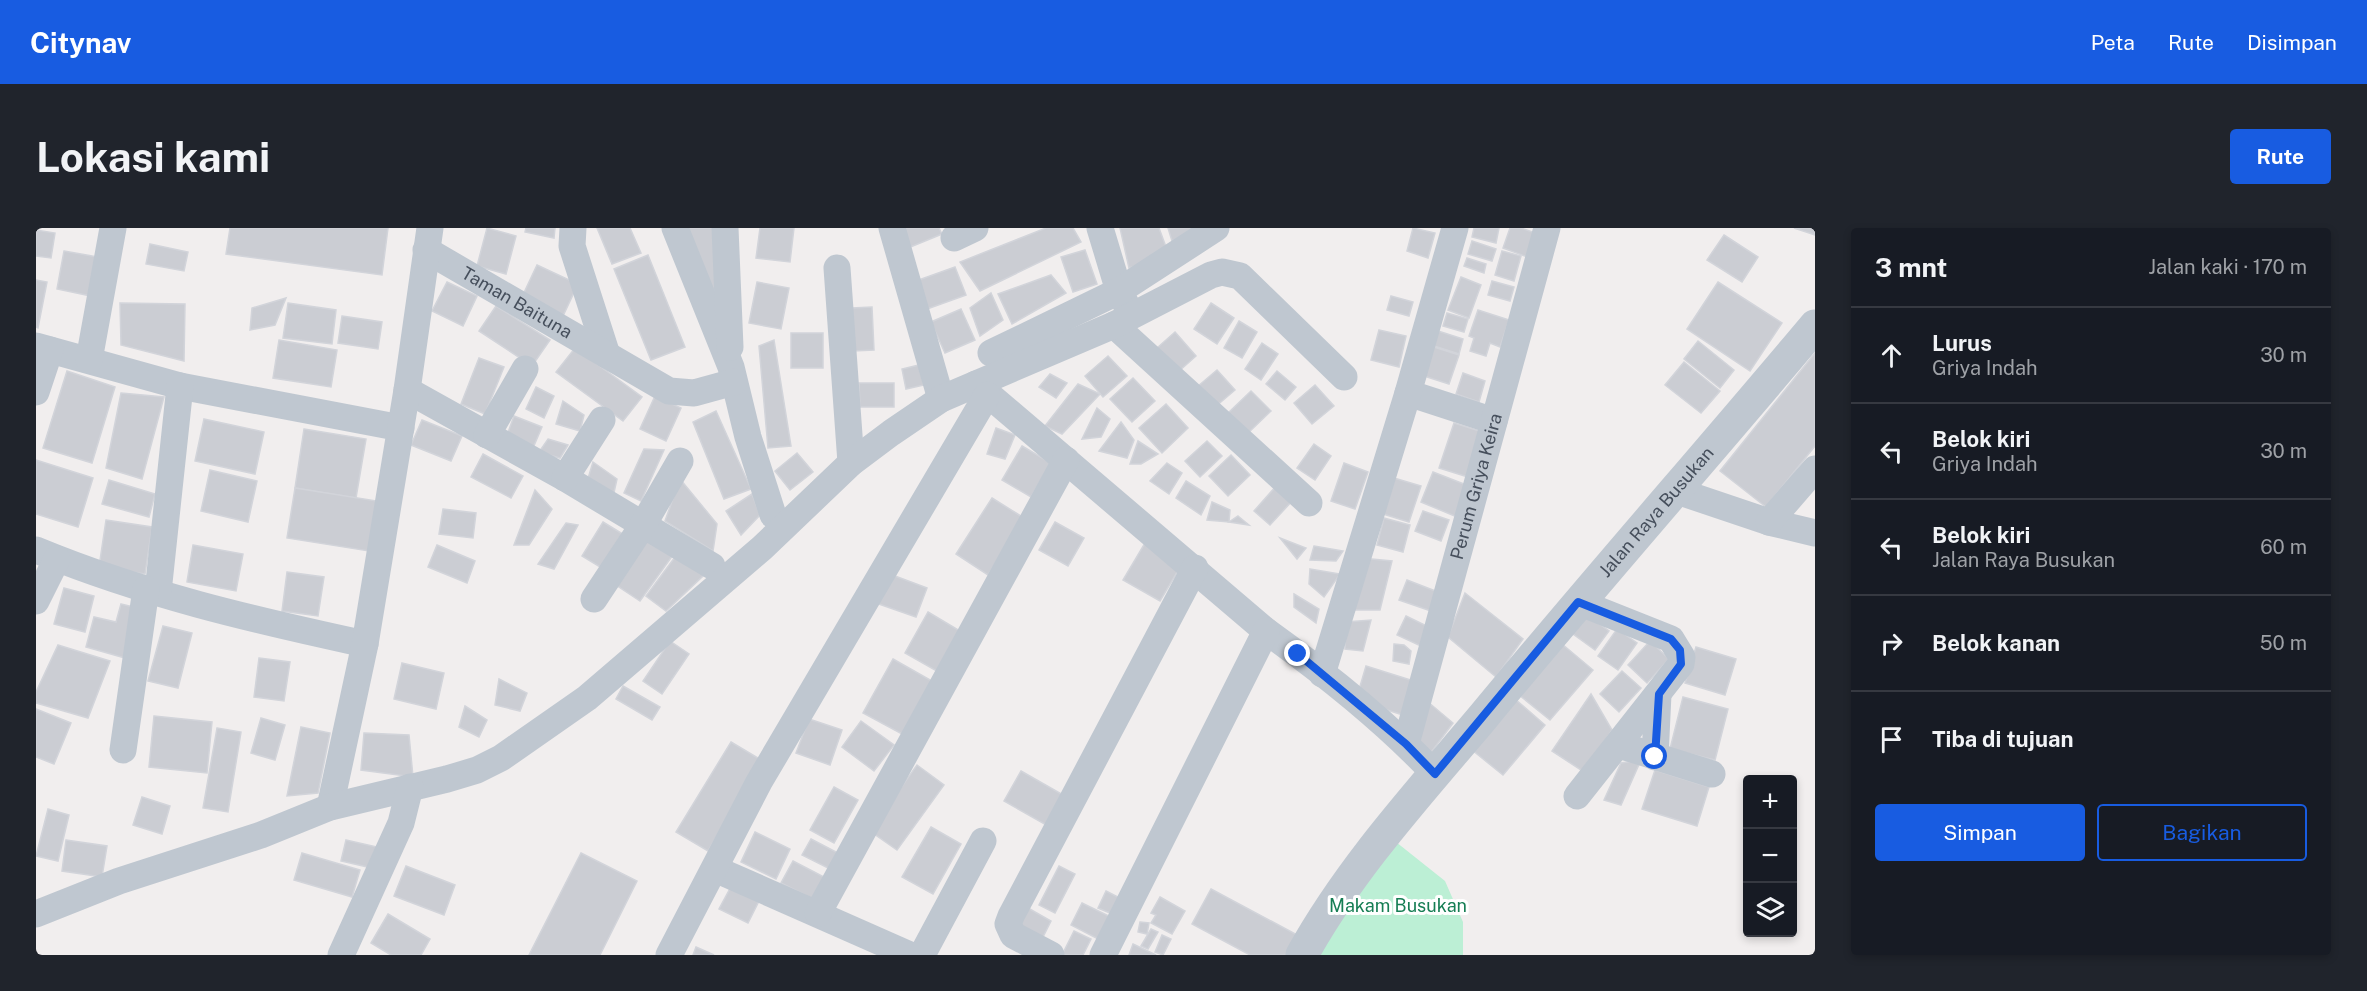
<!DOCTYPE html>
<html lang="id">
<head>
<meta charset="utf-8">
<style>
  :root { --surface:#171b24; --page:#20242c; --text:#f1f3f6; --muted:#9ea1a6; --line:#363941; --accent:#185ce1 }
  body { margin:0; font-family:"Public Sans",sans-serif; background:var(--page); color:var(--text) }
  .controls { position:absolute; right:18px; bottom:18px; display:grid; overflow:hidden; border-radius:6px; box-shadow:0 3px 9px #0003 }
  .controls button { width:54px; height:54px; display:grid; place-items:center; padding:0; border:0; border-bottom:2px solid var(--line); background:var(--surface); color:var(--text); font:30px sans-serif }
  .stop { position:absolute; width:18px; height:18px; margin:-14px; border:4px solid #185ce1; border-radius:50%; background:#fff }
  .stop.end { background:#185ce1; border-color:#fff; box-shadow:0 2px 6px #0008 }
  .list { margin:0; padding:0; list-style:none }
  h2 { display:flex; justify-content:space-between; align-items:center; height:78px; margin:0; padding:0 24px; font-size:26px }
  h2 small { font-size:20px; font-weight:400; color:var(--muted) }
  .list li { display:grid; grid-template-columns:39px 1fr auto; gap:18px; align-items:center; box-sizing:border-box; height:96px; padding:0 24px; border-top:2px solid var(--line) }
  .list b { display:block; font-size:22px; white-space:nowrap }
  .list p { margin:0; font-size:20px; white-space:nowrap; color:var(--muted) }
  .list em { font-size:20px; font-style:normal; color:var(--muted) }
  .actions { display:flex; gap:12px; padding:18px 24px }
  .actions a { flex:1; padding:14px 0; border:2px solid var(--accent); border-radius:6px; text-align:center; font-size:21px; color:var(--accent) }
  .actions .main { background:var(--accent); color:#fff }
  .icon { flex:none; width:33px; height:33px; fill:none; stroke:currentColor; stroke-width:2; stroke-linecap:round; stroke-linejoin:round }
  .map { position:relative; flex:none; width:1779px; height:727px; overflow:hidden; border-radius:6px }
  header { display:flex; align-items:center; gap:36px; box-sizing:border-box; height:84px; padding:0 30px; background:var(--accent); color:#fff }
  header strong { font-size:28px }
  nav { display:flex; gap:33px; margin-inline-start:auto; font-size:21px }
  .intro { display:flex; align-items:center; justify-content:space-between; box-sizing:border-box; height:144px; padding:0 36px }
  h1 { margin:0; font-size:42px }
  .button { padding:15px 27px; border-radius:6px; background:var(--accent); color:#fff; font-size:21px; font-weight:700 }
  main { display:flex; gap:36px; padding:0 36px }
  aside { flex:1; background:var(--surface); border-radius:6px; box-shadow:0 3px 9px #0003 }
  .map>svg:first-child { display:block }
  .green { fill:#bcefd5 }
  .building { fill:#cbcdd3; stroke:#d2d4da; stroke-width:1.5 }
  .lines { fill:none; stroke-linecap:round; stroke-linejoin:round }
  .minor { stroke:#bfc7d0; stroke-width:27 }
  .tertiary { stroke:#bfc7d0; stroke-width:33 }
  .route { stroke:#185ce1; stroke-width:8 }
  .labels { text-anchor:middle; stroke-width:6; stroke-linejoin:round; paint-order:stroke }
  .street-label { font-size:18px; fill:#464f5c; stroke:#fff }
  .park-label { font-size:18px; fill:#167e54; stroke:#fff }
</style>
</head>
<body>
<header>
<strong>Citynav</strong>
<nav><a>Peta</a><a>Rute</a><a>Disimpan</a></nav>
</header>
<div class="intro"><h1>Lokasi kami</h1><a class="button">Rute</a></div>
<main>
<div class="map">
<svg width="1779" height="727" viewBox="0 0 1779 727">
  <rect width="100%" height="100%" fill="#f1eeee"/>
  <polygon class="green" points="1360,614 1409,653 1427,694 1427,727 1272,727"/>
  <g class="building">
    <polygon points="194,0 352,0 346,47 190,26"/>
    <polygon points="451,0 480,8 470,46 441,38"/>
    <polygon points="490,0 519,0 518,10 489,4"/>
    <polygon points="561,0 594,0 605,25 576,36"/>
    <polygon points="644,0 683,0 687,59 669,65"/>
    <polygon points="724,0 758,0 754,34 720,30"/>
    <polygon points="864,0 903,0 906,6 872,20"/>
    <polygon points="1010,0 1037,0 1045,14 944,63 924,34"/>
    <polygon points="1084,0 1123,0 1133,27 1093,40"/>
    <polygon points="1132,0 1168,0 1136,13"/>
    <polygon points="1377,0 1399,5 1392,30 1371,23"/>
    <polygon points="1438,0 1463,0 1460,15 1436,9"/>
    <polygon points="1474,0 1485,0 1505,7 1497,31 1467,20"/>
    <polygon points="1758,0 1779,0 1779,7"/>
    <polygon points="0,2 19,5 15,30 0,28"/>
    <polygon points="1688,7 1722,29 1706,54 1671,32"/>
    <polygon points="1436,13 1460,21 1456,33 1432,26"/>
    <polygon points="114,16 152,24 148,43 110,36"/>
    <polygon points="1049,22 1061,56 1037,64 1025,29"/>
    <polygon points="28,23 62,29 55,68 21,61"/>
    <polygon points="1466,23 1485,28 1478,53 1459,47"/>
    <polygon points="612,27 649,119 615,132 578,41"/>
    <polygon points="1431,30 1450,36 1448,45 1428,38"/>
    <polygon points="501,37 542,56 527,88 486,69"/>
    <polygon points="919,39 930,67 891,81 880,53"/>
    <polygon points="1015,47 1030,65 976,96 962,66"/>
    <polygon points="1425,49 1445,57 1433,90 1412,82"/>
    <polygon points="0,52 11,54 2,100 0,99"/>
    <polygon points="1456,53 1478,59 1474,73 1452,67"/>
    <polygon points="411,54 441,68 427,98 396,83"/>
    <polygon points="721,54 753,60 745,101 713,95"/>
    <polygon points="1682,54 1746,95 1714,143 1651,101"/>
    <polygon points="955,65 967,92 944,108 934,80"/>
    <polygon points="1355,68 1377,74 1373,88 1351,82"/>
    <polygon points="250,70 239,97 214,102 216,80"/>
    <polygon points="84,75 149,76 148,133 85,117"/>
    <polygon points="252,75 300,82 296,116 247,110"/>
    <polygon points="1175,75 1198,90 1181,116 1158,101"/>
    <polygon points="460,78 514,112 496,138 443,103"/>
    <polygon points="836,79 838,122 817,123 816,80"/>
    <polygon points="925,81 939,112 909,125 895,94"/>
    <polygon points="1442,82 1473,92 1464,119 1454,115 1450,128 1434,123 1438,110 1433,108"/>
    <polygon points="1411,85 1432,91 1428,104 1407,98"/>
    <polygon points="306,88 346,94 342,121 302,115"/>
    <polygon points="1203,93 1221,104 1206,130 1188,120"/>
    <polygon points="1343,102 1370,108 1363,139 1335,132"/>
    <polygon points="1399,102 1427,111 1423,126 1395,117"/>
    <polygon points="1139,104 1160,128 1142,144 1121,120"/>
    <rect x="755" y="105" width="32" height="35"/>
    <polygon points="243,112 301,122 295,159 237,150"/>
    <polygon points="738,112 755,218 732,220 723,118"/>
    <polygon points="1662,113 1698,142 1684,160 1648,131"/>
    <polygon points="1226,115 1242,126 1225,152 1209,141"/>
    <polygon points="1398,119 1423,127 1413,156 1388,148"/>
    <polygon points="539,120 606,169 587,193 520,144"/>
    <polygon points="1779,125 1779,218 1730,279 1684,243"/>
    <polygon points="1072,128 1091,148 1067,169 1049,148"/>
    <polygon points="443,130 468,139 449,186 425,176"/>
    <polygon points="1648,134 1684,163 1665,185 1629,157"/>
    <polygon points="883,137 888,157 870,161 866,141"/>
    <polygon points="1181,142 1199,162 1179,179 1161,159"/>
    <polygon points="31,143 79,159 56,235 7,220"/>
    <polygon points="1241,143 1260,159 1249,172 1230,156"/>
    <polygon points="1427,145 1449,153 1443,174 1420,166"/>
    <polygon points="1014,146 1031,155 1020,170 1003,159"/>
    <polygon points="1097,150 1119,173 1096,194 1074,171"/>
    <polygon points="823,155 858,155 858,179 824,179"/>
    <polygon points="1042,156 1064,166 1026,206 1009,198"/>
    <polygon points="1279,157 1298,178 1276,196 1258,175"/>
    <polygon points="500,159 518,168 508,190 490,181"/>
    <polygon points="1215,163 1235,183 1211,206 1191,186"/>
    <polygon points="85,165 128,169 106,251 70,240"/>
    <polygon points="619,168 645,180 630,213 604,201"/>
    <polygon points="527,173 548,187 544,203 520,196"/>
    <polygon points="1130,176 1152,200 1126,225 1103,200"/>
    <polygon points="1061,180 1074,191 1065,209 1046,211"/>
    <polygon points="680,183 715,261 688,271 657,194"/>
    <polygon points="478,188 506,199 497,220 470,210"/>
    <polygon points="168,191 228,204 219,246 159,233"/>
    <polygon points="386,192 426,208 415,233 375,217"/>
    <polygon points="1085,194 1098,212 1091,230 1063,223"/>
    <polygon points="1418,195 1447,204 1432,249 1403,240"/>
    <polygon points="960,200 979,207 969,231 951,226"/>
    <polygon points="268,201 330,211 320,270 259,260"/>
    <polygon points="512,211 532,217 524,230 503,224"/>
    <polygon points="1102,213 1122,226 1105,236 1094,236"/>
    <polygon points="1171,213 1186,228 1164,249 1149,233"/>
    <polygon points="1278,216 1295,228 1279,252 1261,240"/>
    <polygon points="986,218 1015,235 995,269 966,252"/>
    <polygon points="608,221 628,222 605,273 588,265"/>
    <polygon points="761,225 777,244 754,262 739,243"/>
    <polygon points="447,226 487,248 475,270 435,249"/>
    <polygon points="1195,227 1214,247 1192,268 1173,248"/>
    <polygon points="0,232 57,250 42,299 0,286"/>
    <polygon points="557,234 581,251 577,269 550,257"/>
    <polygon points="1131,235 1146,245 1133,266 1114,253"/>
    <polygon points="1308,235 1332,244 1319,281 1295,273"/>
    <polygon points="174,242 221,253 212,294 165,283"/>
    <polygon points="1397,244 1433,258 1421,289 1385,274"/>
    <polygon points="1358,250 1385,258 1373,294 1347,286"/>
    <polygon points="644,251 681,296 677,323 629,293"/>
    <polygon points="73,252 119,266 113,289 66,276"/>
    <polygon points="1150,253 1174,268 1165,287 1140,270"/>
    <polygon points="1242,256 1258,271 1234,297 1218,283"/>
    <polygon points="259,260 341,273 333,323 251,310"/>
    <polygon points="499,262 516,281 493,317 478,317"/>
    <polygon points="716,266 724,287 705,307 690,283"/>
    <polygon points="956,270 988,290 952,347 920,326"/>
    <polygon points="1176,274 1194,282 1193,294 1171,292"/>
    <polygon points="407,281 440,285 437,310 403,306"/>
    <polygon points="1387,283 1413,292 1405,313 1379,303"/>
    <polygon points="1202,288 1213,297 1193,294"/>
    <polygon points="1348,290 1374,297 1367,324 1341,317"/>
    <polygon points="70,292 116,299 109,346 63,339"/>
    <polygon points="567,294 590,308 569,342 546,328"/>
    <polygon points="1019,294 1048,310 1032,338 1003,322"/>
    <polygon points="530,295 542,297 518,341 502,336"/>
    <polygon points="610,309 637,327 604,373 577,355"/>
    <polygon points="1244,310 1270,320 1261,331"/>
    <polygon points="1109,315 1146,336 1124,373 1087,352"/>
    <polygon points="157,317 207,326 200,363 151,354"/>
    <polygon points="401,317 439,333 431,355 392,339"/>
    <polygon points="1278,318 1307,323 1300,333 1274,332"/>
    <polygon points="639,329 668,347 630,383 610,368"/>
    <polygon points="1325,330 1356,333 1344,382 1316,382"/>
    <polygon points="1274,341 1304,346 1288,369 1273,356"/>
    <polygon points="251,344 288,349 282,388 246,383"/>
    <polygon points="851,345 891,360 880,389 840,375"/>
    <polygon points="1371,352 1402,364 1395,383 1363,372"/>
    <polygon points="28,360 58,368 49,404 18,396"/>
    <polygon points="1429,365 1487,411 1460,449 1412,409"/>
    <polygon points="1258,366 1283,381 1280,395 1258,379"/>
    <polygon points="85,376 102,380 89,430 50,419 58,389 80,394"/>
    <polygon points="892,384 929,406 906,446 869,425"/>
    <polygon points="1547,384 1573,403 1559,422 1533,403"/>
    <polygon points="1370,388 1395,400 1387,419 1361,407"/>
    <polygon points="1335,392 1327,423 1309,421 1310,394"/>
    <polygon points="127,398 156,405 142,460 112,453"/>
    <polygon points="1581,401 1601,415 1582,442 1562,428"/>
    <polygon points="634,413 653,426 626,466 607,453"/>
    <polygon points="1614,413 1633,431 1611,455 1592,437"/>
    <polygon points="1358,416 1368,417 1375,423 1373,436 1357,433"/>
    <polygon points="1526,416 1557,442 1514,492 1483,467"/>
    <polygon points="22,417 74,433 52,490 0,475 0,464"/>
    <polygon points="1660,419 1700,431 1689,467 1649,455"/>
    <polygon points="223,430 254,434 248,473 218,469"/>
    <polygon points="857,431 896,453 866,506 827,485"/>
    <polygon points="366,435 408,445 400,481 358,471"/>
    <polygon points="1330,438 1381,454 1370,488 1320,472"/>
    <polygon points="1586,443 1605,460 1583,484 1564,466"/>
    <polygon points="463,451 491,465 484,483 459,477"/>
    <polygon points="587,458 624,479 616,492 580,471"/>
    <polygon points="1555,466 1576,502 1548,544 1516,523"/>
    <polygon points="1647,469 1692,481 1679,532 1634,521"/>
    <polygon points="1479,471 1509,497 1467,547 1436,522"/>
    <polygon points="1392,474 1417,495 1393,527 1383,512"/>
    <polygon points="429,478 451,492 443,509 423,499"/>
    <polygon points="0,481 35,495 18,536 0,529"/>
    <polygon points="118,488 176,494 171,545 113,539"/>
    <polygon points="225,490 249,497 239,532 215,525"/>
    <polygon points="773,491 806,502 794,537 760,525"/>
    <polygon points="825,493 858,517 838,543 806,519"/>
    <polygon points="265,499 294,505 282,565 251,568"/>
    <polygon points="181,500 205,504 192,584 167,580"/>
    <polygon points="328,505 373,507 377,549 325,542"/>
    <polygon points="695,514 727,533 672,623 640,604"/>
    <polygon points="1605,532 1585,577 1568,572 1585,535"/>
    <polygon points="881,537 908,557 861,622 834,603"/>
    <polygon points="1619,542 1673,559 1661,598 1606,581"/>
    <polygon points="985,543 1029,568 1012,598 968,573"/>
    <polygon points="798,559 822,572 798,615 774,602"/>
    <polygon points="106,569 134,578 126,606 97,597"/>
    <polygon points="12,581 33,587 22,633 0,628"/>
    <polygon points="895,599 925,616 897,666 866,649"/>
    <polygon points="719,604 754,621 740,651 705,634"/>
    <polygon points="775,611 804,626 796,642 766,627"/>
    <polygon points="30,612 71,618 66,649 26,643"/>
    <polygon points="310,612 341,619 336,640 305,633"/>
    <polygon points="266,625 324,642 316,669 258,652"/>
    <polygon points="545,625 601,653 564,727 493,727"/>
    <polygon points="757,633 790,650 779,672 745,655"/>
    <polygon points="370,638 419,657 408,687 358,668"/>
    <polygon points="1023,638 1039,646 1019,685 1003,677"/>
    <polygon points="697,655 725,669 712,695 683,681"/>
    <polygon points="1175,661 1265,709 1255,727 1214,727 1156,696"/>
    <polygon points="1070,663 1082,669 1074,685 1062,680"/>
    <polygon points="1124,669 1149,683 1136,706 1115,695 1120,687 1115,685"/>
    <polygon points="1046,675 1077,690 1066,713 1035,697"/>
    <polygon points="992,680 1015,693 1005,713 981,701"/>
    <polygon points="352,686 394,711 385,727 355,727 335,715"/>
    <polygon points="1104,694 1113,695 1111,706 1102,704"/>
    <polygon points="1115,701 1122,704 1112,721 1105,718"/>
    <polygon points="1038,703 1055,711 1047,727 1026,727"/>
    <polygon points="1126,707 1135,711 1127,727 1119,724"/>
    <polygon points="1097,716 1120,727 1093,727"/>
    <polygon points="660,719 678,727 657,727"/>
  </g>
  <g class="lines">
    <g class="minor">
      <polyline points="537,0 536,18 571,127"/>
      <polyline points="639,0 695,139 712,209 737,287"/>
      <polyline points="689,0 694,119"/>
      <polyline points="856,0 905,171"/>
      <polyline points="1064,0 1083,63 1091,78"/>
      <polyline points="918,10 939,0"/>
      <path id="s1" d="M390,22L633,163L658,165L698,154"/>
      <polyline points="801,40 815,235"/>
      <polyline points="1078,97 1273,275"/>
      <polyline points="0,118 144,158 365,200"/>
      <polyline points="955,125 1083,63 1180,0"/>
      <polyline points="53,132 77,0"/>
      <path d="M940,156L1230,403C1290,446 1349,493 1399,546"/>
      <polyline points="371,162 529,250 676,338"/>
      <polyline points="0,164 14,122"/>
      <polyline points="1372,165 1458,193"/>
      <polyline points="451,207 489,141"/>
      <polyline points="529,250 566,192"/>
      <polyline points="1641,263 1733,294 1779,305"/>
      <polyline points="1733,294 1779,241"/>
      <path d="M0,322C106,366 218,392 329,416"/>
      <polyline points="122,364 144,158"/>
      <polyline points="558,371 607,297 644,233"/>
      <polyline points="0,373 21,331"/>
      <polyline points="1286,446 1372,165 1419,0"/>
      <path id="s2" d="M1370,516L1511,0"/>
      <polyline points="1583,517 1676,546"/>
      <polyline points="87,522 110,361"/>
      <polyline points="1619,529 1622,466"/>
      <polyline points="1541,568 1645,436 1646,429 1635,411 1542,374"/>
      <polyline points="294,579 329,416 371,162 394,0"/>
      <polyline points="679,641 874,727"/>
      <polyline points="782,685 1030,232"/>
      <polyline points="0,686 83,653 225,607 294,579 411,551 441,542 465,530 551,470 726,320 815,235 855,205 905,171 1078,97 1175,47 1186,44 1204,48 1308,149"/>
      <polyline points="305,727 365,595 374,559"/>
      <polyline points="633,727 723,554 951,167"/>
      <polyline points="886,727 947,613"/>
      <polyline points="1015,727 977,707 972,696 975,688 1159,340"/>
      <polyline points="1067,727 1230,403"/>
    </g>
    <path class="tertiary" id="s3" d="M1266,727C1314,640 1383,565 1447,489C1556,357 1669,229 1779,98"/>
  </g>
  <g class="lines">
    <polyline class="route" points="1262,426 1370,516 1399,546 1542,374 1635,411 1644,422 1645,436 1623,466 1619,529"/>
  </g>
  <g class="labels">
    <g class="street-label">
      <text dy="6" stroke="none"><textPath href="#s1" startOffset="105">Taman Baituna</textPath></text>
      <text dy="6" stroke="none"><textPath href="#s2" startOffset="267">Perum Griya Keira</textPath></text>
      <text dy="6" stroke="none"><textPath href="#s3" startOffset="568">Jalan Raya Busukan</textPath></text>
    </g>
    <g class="park-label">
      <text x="1362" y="684">Makam Busukan</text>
    </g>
  </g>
</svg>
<div class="controls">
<button>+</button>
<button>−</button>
<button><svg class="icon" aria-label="layers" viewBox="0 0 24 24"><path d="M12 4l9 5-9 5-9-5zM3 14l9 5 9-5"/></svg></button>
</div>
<div class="stop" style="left:1619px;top:529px"></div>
<div class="stop end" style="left:1262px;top:426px"></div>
</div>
<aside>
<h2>3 mnt<small>Jalan kaki · 170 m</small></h2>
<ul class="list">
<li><svg class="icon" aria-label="ahead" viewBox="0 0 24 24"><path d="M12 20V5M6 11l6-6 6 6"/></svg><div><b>Lurus</b><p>Griya Indah</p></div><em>30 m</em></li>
<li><svg class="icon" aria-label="left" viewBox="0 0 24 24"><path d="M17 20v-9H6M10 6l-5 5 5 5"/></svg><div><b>Belok kiri</b><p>Griya Indah</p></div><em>30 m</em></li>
<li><svg class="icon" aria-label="left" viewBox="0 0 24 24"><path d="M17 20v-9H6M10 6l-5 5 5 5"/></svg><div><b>Belok kiri</b><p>Jalan Raya Busukan</p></div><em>60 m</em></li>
<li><svg class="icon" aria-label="right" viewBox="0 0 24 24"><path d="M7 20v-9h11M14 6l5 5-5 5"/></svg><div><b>Belok kanan</b></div><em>50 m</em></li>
<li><svg class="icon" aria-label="arrive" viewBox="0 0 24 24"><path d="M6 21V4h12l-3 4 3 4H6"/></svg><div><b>Tiba di tujuan</b></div></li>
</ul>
<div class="actions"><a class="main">Simpan</a><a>Bagikan</a></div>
</aside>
</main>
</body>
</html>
